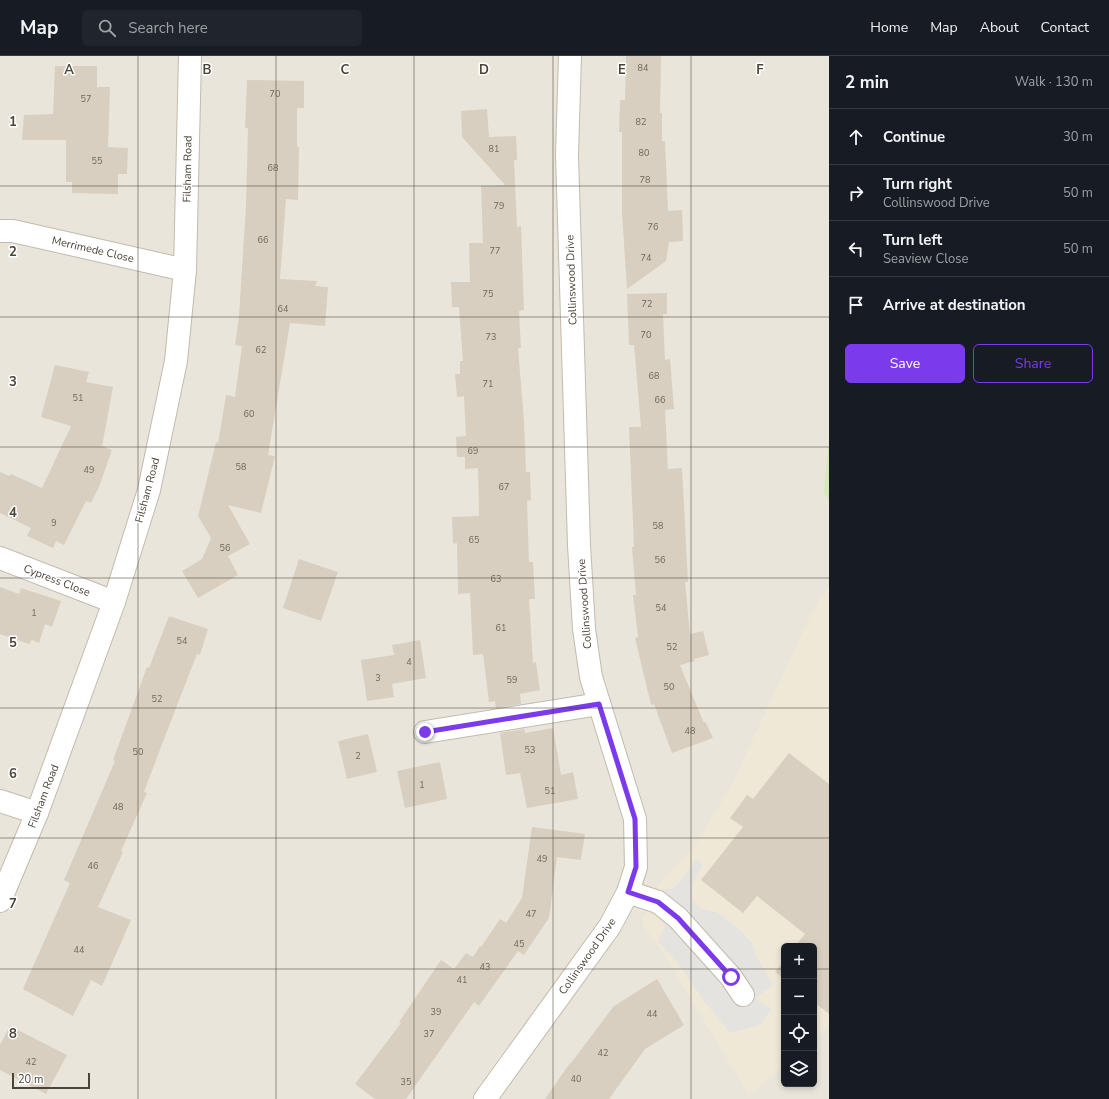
<!DOCTYPE html>
<html lang="en">
<head>
<meta charset="utf-8">
<style>
  :root { --surface:#171b24; --page:#20242c; --text:#f1f3f6; --muted:#9ea1a6; --line:#363941; --accent:#7c3aed }
  body { margin:0; font-family:"Nunito Sans",sans-serif; background:var(--page); color:var(--text) }
  .controls { position:absolute; right:12px; bottom:12px; display:grid; overflow:hidden; border-radius:6px; box-shadow:0 2px 6px #0003 }
  .controls button { width:36px; height:36px; display:grid; place-items:center; padding:0; border:0; border-bottom:1px solid var(--line); background:var(--surface); color:var(--text); font:20px sans-serif }
  .scale { position:absolute; left:12px; bottom:10px; width:78px; box-sizing:border-box; padding-left:4px; border:2px solid #4b4439; border-top:0; font-size:11px; line-height:14px; white-space:nowrap; color:#4b4439; -webkit-text-stroke:3px #fff; paint-order:stroke }
  .stop { position:absolute; width:12px; height:12px; margin:-9px; border:3px solid #7c3aed; border-radius:50%; background:#fff }
  .stop.end { background:#7c3aed; border-color:#fff; box-shadow:0 1px 4px #0008 }
  .list { margin:0; padding:0; list-style:none }
  h2 { display:flex; justify-content:space-between; align-items:center; height:52px; margin:0; padding:0 16px; font-size:17px }
  h2 small { font-size:13px; font-weight:400; color:var(--muted) }
  .list li { display:grid; grid-template-columns:26px 1fr auto; gap:12px; align-items:center; box-sizing:border-box; height:56px; padding:0 16px; border-top:1px solid var(--line) }
  .list b { display:block; font-size:15px; white-space:nowrap }
  .list p { margin:0; font-size:13px; white-space:nowrap; color:var(--muted) }
  .list em { font-size:13px; font-style:normal; color:var(--muted) }
  .actions { display:flex; gap:8px; padding:12px 16px }
  .actions a { flex:1; padding:9px 0; border:1px solid var(--accent); border-radius:6px; text-align:center; font-size:14px; color:var(--accent) }
  .actions .main { background:var(--accent); color:#fff }
  .icon { flex:none; width:22px; height:22px; fill:none; stroke:currentColor; stroke-width:2; stroke-linecap:round; stroke-linejoin:round }
  .map { position:relative; flex:none; width:829px; height:1043px; overflow:hidden }
  header { display:flex; align-items:center; gap:24px; box-sizing:border-box; height:56px; padding:0 20px; background:var(--surface); border-bottom:1px solid var(--line) }
  header strong { font-size:19px }
  nav { display:flex; gap:22px; margin-inline-start:auto; font-size:14px }
  .search { width:280px; height:36px; background:var(--page); display:flex; align-items:center; gap:10px; box-sizing:border-box; padding:0 14px; border-radius:6px; color:var(--muted); font-size:15px }
  main { display:flex }
  aside { flex:1; background:var(--surface) }
  .map>svg:first-child { display:block }
  .residential { fill:#eae5da; fill-rule:evenodd }
  .education { fill:#efe8d6 }
  .garden { fill:#d2eab5 }
  .parking { fill:#e5e3e0 }
  .building { fill:#d8cfc1 }
  .lines { fill:none; stroke-linecap:round; stroke-linejoin:round }
  .minor-casing { stroke:#c2bbae; stroke-width:24 }
  .minor { stroke:#fff; stroke-width:22 }
  .route { stroke:#7c3aed; stroke-width:5 }
  .grid { fill:none; stroke:#4b4439; stroke-width:1; stroke-opacity:0.55 }
  .labels { text-anchor:middle; stroke-width:3; stroke-linejoin:round; paint-order:stroke }
  .number-label { font-size:9px; fill:#6e675b }
  .street-label { font-size:11px; fill:#4b4439; stroke:#fff }
  .grid-label { font-size:13px; text-anchor:middle; font-weight:bold; fill:#4b4439; stroke:#fff; stroke-width:3; stroke-linejoin:round; paint-order:stroke }
</style>
</head>
<body>
<header>
<strong>Map</strong>
<div class="search"><svg class="icon" aria-label="search" viewBox="0 0 24 24"><circle cx="10" cy="10" r="6"/><path d="M15 15l6 6"/></svg>Search here</div>
<nav><a>Home</a><a>Map</a><a>About</a><a>Contact</a></nav>
</header>
<main>
<div class="map">
<svg width="829" height="1043" viewBox="0 0 829 1043">
  <rect width="100%" height="100%" fill="#f6f3ec"/>
  <path class="residential" d="M0,0H829V1043H0ZM784,890H814V1028H784Z"/>
  <polygon class="education" points="829,530 829,970 814,983 814,890 784,890 784,1009 749,1039 661,893 641,867 662,823 695,790 731,730 814,552"/>
  <polygon class="garden" points="829,382 829,444 824,437"/>
  <polygon class="parking" points="696,803 703,809 692,828 692,844 700,852 718,857 738,872 752,887 757,902 773,929 755,942 771,953 760,969 730,977 705,946 678,907 658,886 665,870 654,856 663,833 673,833 683,822"/>
  <g class="building">
    <polygon points="626,0 661,0 660,57 662,57 662,85 665,85 668,155 682,154 683,185 669,186 666,205 627,233 622,157 622,76 619,76 620,44 625,44"/>
    <polygon points="55,10 97,10 97,31 110,31 108,91 128,92 127,118 118,118 118,138 72,137 72,126 66,126 66,84 22,84 24,59 53,58"/>
    <polygon points="247,24 304,25 304,52 297,52 297,91 299,91 298,144 286,143 280,223 317,225 315,230 328,231 325,270 290,267 268,399 275,400 261,457 228,449 250,488 228,500 238,519 198,542 182,515 202,503 211,482 198,460 216,386 218,387 226,339 235,341 242,290 235,289 239,260 246,149 248,72 245,72"/>
    <polygon points="487,53 489,81 516,80 517,104 514,104 517,171 521,170 524,254 519,255 521,292 518,292 524,365 526,416 530,416 531,444 527,445 529,506 533,506 535,543 529,543 533,607 536,606 540,634 520,638 521,648 496,652 495,645 489,646 483,598 473,599 470,537 458,538 457,487 453,488 452,461 479,460 478,412 465,413 465,401 457,401 456,381 466,380 464,340 457,341 455,318 460,318 460,305 463,305 459,251 452,251 451,226 470,226 469,187 483,187 481,130 505,129 462,81 461,55"/>
    <polygon points="667,237 667,258 663,258 665,304 670,303 674,353 665,354 668,413 682,412 688,526 685,526 690,578 703,575 709,599 694,603 695,605 680,609 703,665 706,667 713,682 672,697 654,648 651,649 635,582 638,581 633,539 636,539 632,491 634,491 629,371 641,371 634,289 629,289 627,238"/>
    <polygon points="55,309 89,316 86,326 113,331 102,390 112,394 99,431 91,447 86,445 64,489 56,485 53,492 27,480 31,472 0,457 0,416 9,420 11,418 42,432 71,370 41,361"/>
    <polygon points="299,503 338,516 321,565 283,552"/>
    <polygon points="0,531 19,538 21,532 61,545 52,571 45,568 39,587 32,584 29,588 0,578"/>
    <polygon points="169,560 208,573 200,599 197,598 164,683 144,736 147,737 121,795 123,796 98,851 131,864 102,930 91,924 73,960 23,933 70,827 64,824 115,705 113,704 147,611 149,612"/>
    <polygon points="420,584 426,622 392,628 394,641 367,645 361,604 394,599 392,589"/>
    <polygon points="553,672 561,719 573,716 578,743 527,752 520,717 506,719 500,677 524,673 525,677"/>
    <polygon points="368,678 377,716 347,723 338,685"/>
    <polygon points="789,697 829,728 829,958 814,946 814,890 795,890 805,878 757,840 743,857 701,824 743,771 730,762 747,739 753,743"/>
    <polygon points="440,706 447,743 405,752 397,715"/>
    <polygon points="532,771 585,778 581,804 557,801 549,862 524,899 518,895 479,950 474,946 406,1043 375,1043 355,1028 401,967 399,966 441,904 454,913 466,897 473,901 480,890 481,891 500,863 506,867 522,842"/>
    <polygon points="784,905 784,923 775,916"/>
    <polygon points="657,923 684,969 645,993 609,1043 545,1043 570,1007 571,1007 614,950"/>
    <polygon points="10,970 67,999 46,1038 0,1014 0,989"/>
  </g>
  <g class="lines">
    <defs>
      <g id="minor">
        <polyline points="0,175 13,175 185,214"/>
        <polyline points="0,502 114,546"/>
        <polyline points="425,676 599,648"/>
        <polyline points="0,745 37,757"/>
        <polyline points="628,836 658,846 678,862 731,921 743,939"/>
        <polyline points="0,845 37,757 114,546 149,434 176,305 185,214 190,0"/>
        <polyline points="485,1043 610,870 628,836 636,811 635,763 591,621 584,573 579,489 567,99 570,0"/>
      </g>
    </defs>
    <use href="#minor" class="minor-casing"/>
    <use href="#minor" class="minor"/>
  </g>
  <g class="lines">
    <polyline class="route" points="425,676 599,648 635,763 636,811 628,836 658,846 678,862 731,921"/>
  </g>
  <path class="grid" d="M138,0V1043M276,0V1043M414,0V1043M553,0V1043M691,0V1043M0,130H829M0,261H829M0,391H829M0,522H829M0,652H829M0,782H829M0,913H784M814,913H829"/>
  <g class="labels">
    <g class="number-label">
      <text x="643" y="15">84</text>
      <text x="275" y="41">70</text>
      <text x="86" y="46">57</text>
      <text x="641" y="69">82</text>
      <text x="494" y="96">81</text>
      <text x="644" y="100">80</text>
      <text x="97" y="108">55</text>
      <text x="273" y="115">68</text>
      <text x="645" y="127">78</text>
      <text x="499" y="153">79</text>
      <text x="653" y="174">76</text>
      <text x="263" y="187">66</text>
      <text x="495" y="198">77</text>
      <text x="646" y="205">74</text>
      <text x="488" y="241">75</text>
      <text x="647" y="251">72</text>
      <text x="283" y="256">64</text>
      <text x="646" y="282">70</text>
      <text x="491" y="284">73</text>
      <text x="261" y="297">62</text>
      <text x="654" y="323">68</text>
      <text x="488" y="331">71</text>
      <text x="78" y="345">51</text>
      <text x="660" y="347">66</text>
      <text x="249" y="361">60</text>
      <text x="473" y="398">69</text>
      <text x="241" y="414">58</text>
      <text x="89" y="417">49</text>
      <text x="504" y="434">67</text>
      <text x="54" y="470">9</text>
      <text x="658" y="473">58</text>
      <text x="474" y="487">65</text>
      <text x="225" y="495">56</text>
      <text x="660" y="507">56</text>
      <text x="496" y="526">63</text>
      <text x="661" y="555">54</text>
      <text x="34" y="560">1</text>
      <text x="501" y="575">61</text>
      <text x="182" y="588">54</text>
      <text x="672" y="594">52</text>
      <text x="409" y="609">4</text>
      <text x="378" y="625">3</text>
      <text x="512" y="627">59</text>
      <text x="669" y="634">50</text>
      <text x="157" y="646">52</text>
      <text x="690" y="678">48</text>
      <text x="530" y="697">53</text>
      <text x="138" y="699">50</text>
      <text x="358" y="703">2</text>
      <text x="422" y="732">1</text>
      <text x="550" y="738">51</text>
      <text x="118" y="754">48</text>
      <text x="542" y="806">49</text>
      <text x="93" y="813">46</text>
      <text x="531" y="861">47</text>
      <text x="519" y="891">45</text>
      <text x="79" y="897">44</text>
      <text x="485" y="914">43</text>
      <text x="462" y="927">41</text>
      <text x="436" y="959">39</text>
      <text x="652" y="961">44</text>
      <text x="429" y="981">37</text>
      <text x="603" y="1000">42</text>
      <text x="31" y="1009">42</text>
      <text x="576" y="1026">40</text>
      <text x="406" y="1029">35</text>
    </g>
    <g class="street-label">
      <text transform="translate(187 113) rotate(-89)" y="4">Filsham Road</text>
      <text transform="translate(93 193) rotate(13)" y="4">Merrimede Close</text>
      <text transform="translate(571 224) rotate(-92)" y="4">Collinswood Drive</text>
      <text transform="translate(147 434) rotate(-75)" y="4">Filsham Road</text>
      <text transform="translate(57 524) rotate(21)" y="4">Cypress Close</text>
      <text transform="translate(584 548) rotate(-94)" y="4">Collinswood Drive</text>
      <text transform="translate(43 740) rotate(-69)" y="4">Filsham Road</text>
      <text transform="translate(587 900) rotate(-55)" y="4">Collinswood Drive</text>
    </g>
  </g>
  <g class="grid-label">
    <text x="69" y="18">A</text>
    <text x="207" y="18">B</text>
    <text x="345" y="18">C</text>
    <text x="484" y="18">D</text>
    <text x="622" y="18">E</text>
    <text x="760" y="18">F</text>
    <text x="13" y="70">1</text>
    <text x="13" y="200">2</text>
    <text x="13" y="330">3</text>
    <text x="13" y="461">4</text>
    <text x="13" y="591">5</text>
    <text x="13" y="722">6</text>
    <text x="13" y="852">7</text>
    <text x="13" y="982">8</text>
  </g>
</svg>
<div class="controls">
<button>+</button>
<button>−</button>
<button><svg class="icon" aria-label="locate" viewBox="0 0 24 24"><circle cx="12" cy="12" r="6"/><path d="M12 2v4M12 18v4M2 12h4M18 12h4"/></svg></button>
<button><svg class="icon" aria-label="layers" viewBox="0 0 24 24"><path d="M12 4l9 5-9 5-9-5zM3 14l9 5 9-5"/></svg></button>
</div>
<div class="scale">20 m</div>
<div class="stop" style="left:731px;top:921px"></div>
<div class="stop end" style="left:425px;top:676px"></div>
</div>
<aside>
<h2>2 min<small>Walk · 130 m</small></h2>
<ul class="list">
<li><svg class="icon" aria-label="ahead" viewBox="0 0 24 24"><path d="M12 20V5M6 11l6-6 6 6"/></svg><div><b>Continue</b></div><em>30 m</em></li>
<li><svg class="icon" aria-label="right" viewBox="0 0 24 24"><path d="M7 20v-9h11M14 6l5 5-5 5"/></svg><div><b>Turn right</b><p>Collinswood Drive</p></div><em>50 m</em></li>
<li><svg class="icon" aria-label="left" viewBox="0 0 24 24"><path d="M17 20v-9H6M10 6l-5 5 5 5"/></svg><div><b>Turn left</b><p>Seaview Close</p></div><em>50 m</em></li>
<li><svg class="icon" aria-label="arrive" viewBox="0 0 24 24"><path d="M6 21V4h12l-3 4 3 4H6"/></svg><div><b>Arrive at destination</b></div></li>
</ul>
<div class="actions"><a class="main">Save</a><a>Share</a></div>
</aside>
</main>
</body>
</html>
